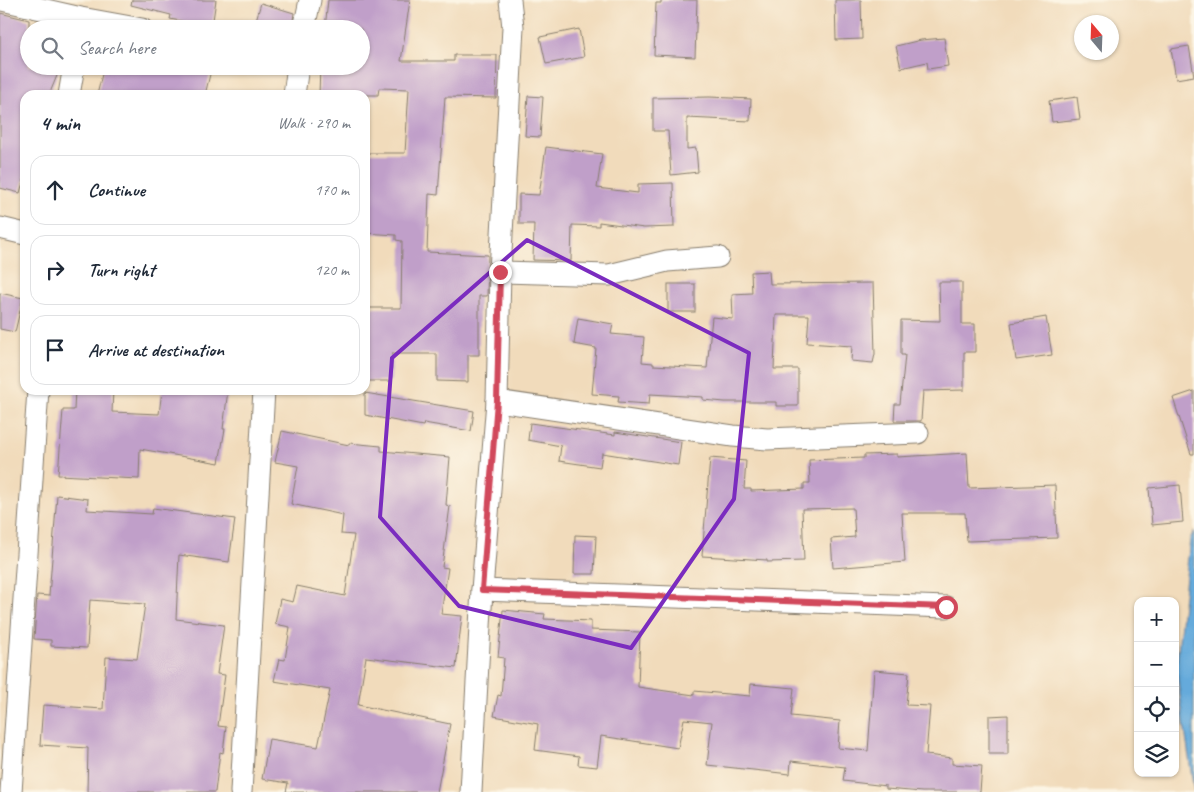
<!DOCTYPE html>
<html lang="en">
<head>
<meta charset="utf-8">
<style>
  :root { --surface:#fff; --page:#f2f2f3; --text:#1f2937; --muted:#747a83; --line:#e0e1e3 }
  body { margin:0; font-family:Caveat,sans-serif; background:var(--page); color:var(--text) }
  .controls { position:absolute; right:15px; bottom:15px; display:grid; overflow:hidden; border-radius:10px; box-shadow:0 1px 4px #0004 }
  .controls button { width:45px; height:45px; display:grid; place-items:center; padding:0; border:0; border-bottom:1px solid var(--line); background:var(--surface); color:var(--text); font:25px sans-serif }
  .compass { position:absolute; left:1074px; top:15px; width:45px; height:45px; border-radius:50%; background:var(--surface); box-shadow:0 1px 4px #0004; rotate:341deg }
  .stop { position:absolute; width:15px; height:15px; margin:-11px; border:4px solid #d1495b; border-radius:50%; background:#fff }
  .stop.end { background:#d1495b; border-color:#fff; box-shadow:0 1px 5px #0008 }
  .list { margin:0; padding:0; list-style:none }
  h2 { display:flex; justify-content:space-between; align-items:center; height:65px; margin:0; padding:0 20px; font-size:21px }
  h2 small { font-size:16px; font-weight:400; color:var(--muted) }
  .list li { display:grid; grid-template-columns:32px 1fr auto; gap:15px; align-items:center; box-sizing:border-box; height:70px; margin:0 10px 10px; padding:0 10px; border:1px solid var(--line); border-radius:15px }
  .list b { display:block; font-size:19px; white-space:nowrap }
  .list em { font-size:16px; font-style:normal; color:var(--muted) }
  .icon { flex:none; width:28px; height:28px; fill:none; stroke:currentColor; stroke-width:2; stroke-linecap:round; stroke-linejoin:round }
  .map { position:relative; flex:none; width:1194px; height:792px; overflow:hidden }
  .search { position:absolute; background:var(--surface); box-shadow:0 1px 4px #0004; left:20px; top:20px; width:350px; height:55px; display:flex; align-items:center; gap:12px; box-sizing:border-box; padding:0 18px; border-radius:28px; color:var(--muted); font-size:19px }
  .panel { position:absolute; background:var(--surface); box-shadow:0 1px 4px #0004; left:20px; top:90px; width:350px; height:305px; border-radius:15px }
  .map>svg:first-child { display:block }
  .water { fill:#65aadb; stroke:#40637c }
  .building { fill:#c09fc9 }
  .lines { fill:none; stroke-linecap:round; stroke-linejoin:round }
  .minor-casing { stroke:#867c6c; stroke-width:23 }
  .minor { stroke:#fff; stroke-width:21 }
  .route { stroke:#d1495b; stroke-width:6 }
  .marked { fill:none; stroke:#7b2cbf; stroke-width:4; stroke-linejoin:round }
</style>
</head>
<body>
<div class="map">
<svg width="1194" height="792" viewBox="0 0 1194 792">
  <rect width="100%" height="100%" fill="#fcf5e5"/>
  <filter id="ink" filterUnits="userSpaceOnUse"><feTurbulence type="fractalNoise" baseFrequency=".02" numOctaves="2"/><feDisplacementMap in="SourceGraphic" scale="10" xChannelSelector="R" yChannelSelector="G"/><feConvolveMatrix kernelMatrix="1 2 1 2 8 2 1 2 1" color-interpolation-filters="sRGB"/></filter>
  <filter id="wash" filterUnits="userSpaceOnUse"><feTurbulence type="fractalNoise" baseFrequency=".0096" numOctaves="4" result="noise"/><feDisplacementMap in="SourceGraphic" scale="20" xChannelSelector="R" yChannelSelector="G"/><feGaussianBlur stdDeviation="1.12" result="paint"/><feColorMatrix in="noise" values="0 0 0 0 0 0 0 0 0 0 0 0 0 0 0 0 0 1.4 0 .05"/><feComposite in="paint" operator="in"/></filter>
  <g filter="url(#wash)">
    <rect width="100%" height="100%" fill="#f1dbbb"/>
    <polygon class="water" points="1194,531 1194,792 1176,669 1190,539"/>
    <g id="blocks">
      <g class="building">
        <polygon points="132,0 216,0 212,27 170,19 171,15 131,5"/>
        <polygon points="328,0 410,0 401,61 454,61 454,55 497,55 496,98 445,97 438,195 429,194 427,252 488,255 487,296 479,296 479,355 468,355 468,382 437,381 437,354 392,354 391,381 365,381 365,308 401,308 402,241 396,240 396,235 365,233 365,153 405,153 409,89 379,88 378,95 319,95 320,66 361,66 361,29 325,29"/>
        <polygon points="661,0 697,0 695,57 654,55 656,3 661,3"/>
        <polygon points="835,0 861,0 862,39 836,40"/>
        <polygon points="261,3 294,13 292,29 262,29 254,27"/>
        <polygon points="0,13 29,20 29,66 61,66 49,95 25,95 25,174 20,193 0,188"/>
        <polygon points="579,29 584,57 546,64 540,37"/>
        <polygon points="944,38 948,66 928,69 927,62 901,68 896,46 921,40"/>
        <polygon points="1189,46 1194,76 1176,79 1171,49"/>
        <polygon points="104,66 212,66 205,95 97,95"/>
        <polygon points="528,96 543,97 540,137 525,136"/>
        <polygon points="710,97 751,99 750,121 687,118 687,149 696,148 698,172 671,175 668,131 653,131 653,98"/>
        <polygon points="1077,97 1080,119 1052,122 1049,101"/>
        <polygon points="546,147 602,154 597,188 638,193 638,184 673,183 674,227 644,228 599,222 599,226 572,225 571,261 533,260 534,224 519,224 519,194 539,195"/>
        <polygon points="769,271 770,284 873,283 875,354 873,363 851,361 852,346 807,343 809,315 776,315 774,369 798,369 798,406 776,406 776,402 725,402 703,400 703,397 650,394 649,404 618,402 619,396 592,394 596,348 574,344 578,318 613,324 611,334 644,337 642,362 653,363 653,365 707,368 712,317 733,319 732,294 752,293 751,272"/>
        <polygon points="939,282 962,282 962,324 975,324 975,352 964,352 964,390 923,391 921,421 894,421 895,404 900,404 905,355 901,355 901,320 940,321"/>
        <rect x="668" y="284" width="27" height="28"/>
        <polygon points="0,293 23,298 15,332 0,329"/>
        <polygon points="1046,317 1052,355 1016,360 1011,323"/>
        <polygon points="75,390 113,390 112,412 159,414 162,390 228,390 223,429 225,429 219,463 140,449 139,479 58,475 63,410 74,410"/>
        <polygon points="1194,391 1194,454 1191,454 1173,398"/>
        <polygon points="365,393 474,411 471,431 424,423 423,426 365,415"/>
        <polygon points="530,423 615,435 615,432 681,442 678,465 602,453 600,467 559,461 561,446 528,440"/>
        <polygon points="282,431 349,445 349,443 381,446 381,451 450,457 446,505 450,506 442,567 448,568 441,614 462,616 456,668 366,657 358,705 450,724 437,792 286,792 288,783 262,779 269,739 318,747 330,690 274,681 279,659 285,660 290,627 275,624 280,599 293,602 297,586 345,596 354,535 341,534 343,515 291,504 298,466 275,462"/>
        <polygon points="967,453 969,488 1055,485 1057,538 967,541 965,513 902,513 905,562 833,568 831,539 855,537 853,508 802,509 804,561 767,562 767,560 702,556 710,458 746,461 744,489 751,489 751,491 804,489 804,483 810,483 809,460 864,458 864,455 897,454 897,457"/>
        <polygon points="1180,485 1183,522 1152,525 1149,488"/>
        <polygon points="57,495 88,499 87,510 152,514 153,508 235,519 229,562 179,555 176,619 224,625 217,674 225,675 218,726 226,727 223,753 220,752 215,792 87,792 88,748 40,745 43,705 103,709 106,657 137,659 145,604 90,600 87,648 51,646 51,640 34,639 37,595 49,596"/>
        <polygon points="575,535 596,536 594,574 574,574"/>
        <polygon points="503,610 545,614 544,619 591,621 591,630 640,632 638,687 694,695 694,691 750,696 751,684 794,688 791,716 840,721 838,748 868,751 874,670 909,673 906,705 930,706 926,755 952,758 952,764 982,766 980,792 922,792 886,789 886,786 843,781 845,767 791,761 790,774 707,765 712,722 684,719 678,748 601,736 597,767 578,765 579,756 535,750 538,724 494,716 498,695 501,696 504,658 498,657"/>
        <polygon points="1008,715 1008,754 989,754 989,716"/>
      </g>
    </g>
  </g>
  <g filter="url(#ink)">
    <use href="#blocks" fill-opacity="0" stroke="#867c6c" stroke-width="1"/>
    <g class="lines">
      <defs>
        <g id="minor">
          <polyline points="2,0 81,18 142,29"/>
          <polyline points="304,29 310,0"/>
          <polyline points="69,95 74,66"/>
          <polyline points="294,95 298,66"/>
          <polyline points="0,228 25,234"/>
          <polyline points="500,272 609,275 667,261 718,257"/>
          <polyline points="497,401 733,436 767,439 918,433"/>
          <polyline points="482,590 946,607"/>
          <polyline points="11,792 38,390"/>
          <polyline points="241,792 264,390"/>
          <polyline points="471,792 482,590 497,401 500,272 513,27 510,0"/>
        </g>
      </defs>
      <use href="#minor" class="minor-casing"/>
      <use href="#minor" class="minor"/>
    </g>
  </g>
  <g class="lines" filter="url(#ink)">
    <polyline class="route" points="500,272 497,401 482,590 946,607"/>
  </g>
  <path class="marked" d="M527,240L749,353L734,499L631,648L459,606L380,517L392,358Z"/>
</svg>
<div class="controls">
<button>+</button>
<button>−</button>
<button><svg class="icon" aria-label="locate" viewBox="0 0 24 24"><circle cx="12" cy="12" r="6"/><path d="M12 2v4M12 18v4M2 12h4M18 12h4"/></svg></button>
<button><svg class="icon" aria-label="layers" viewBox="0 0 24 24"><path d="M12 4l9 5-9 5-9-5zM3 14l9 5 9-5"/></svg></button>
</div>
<svg class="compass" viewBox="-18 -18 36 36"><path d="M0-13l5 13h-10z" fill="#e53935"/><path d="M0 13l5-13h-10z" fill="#747a83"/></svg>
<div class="stop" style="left:946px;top:607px"></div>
<div class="stop end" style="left:500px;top:272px"></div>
<div class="search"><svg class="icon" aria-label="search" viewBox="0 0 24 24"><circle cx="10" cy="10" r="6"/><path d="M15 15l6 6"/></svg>Search here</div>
<section class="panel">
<h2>4 min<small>Walk · 290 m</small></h2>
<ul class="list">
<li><svg class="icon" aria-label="ahead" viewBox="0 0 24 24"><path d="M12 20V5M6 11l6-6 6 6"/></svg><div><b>Continue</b></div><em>170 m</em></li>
<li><svg class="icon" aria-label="right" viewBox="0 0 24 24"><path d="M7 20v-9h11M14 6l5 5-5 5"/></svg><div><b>Turn right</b></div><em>120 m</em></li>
<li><svg class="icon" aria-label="arrive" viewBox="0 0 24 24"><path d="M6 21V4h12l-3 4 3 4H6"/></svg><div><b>Arrive at destination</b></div></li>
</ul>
</section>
</div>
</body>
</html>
